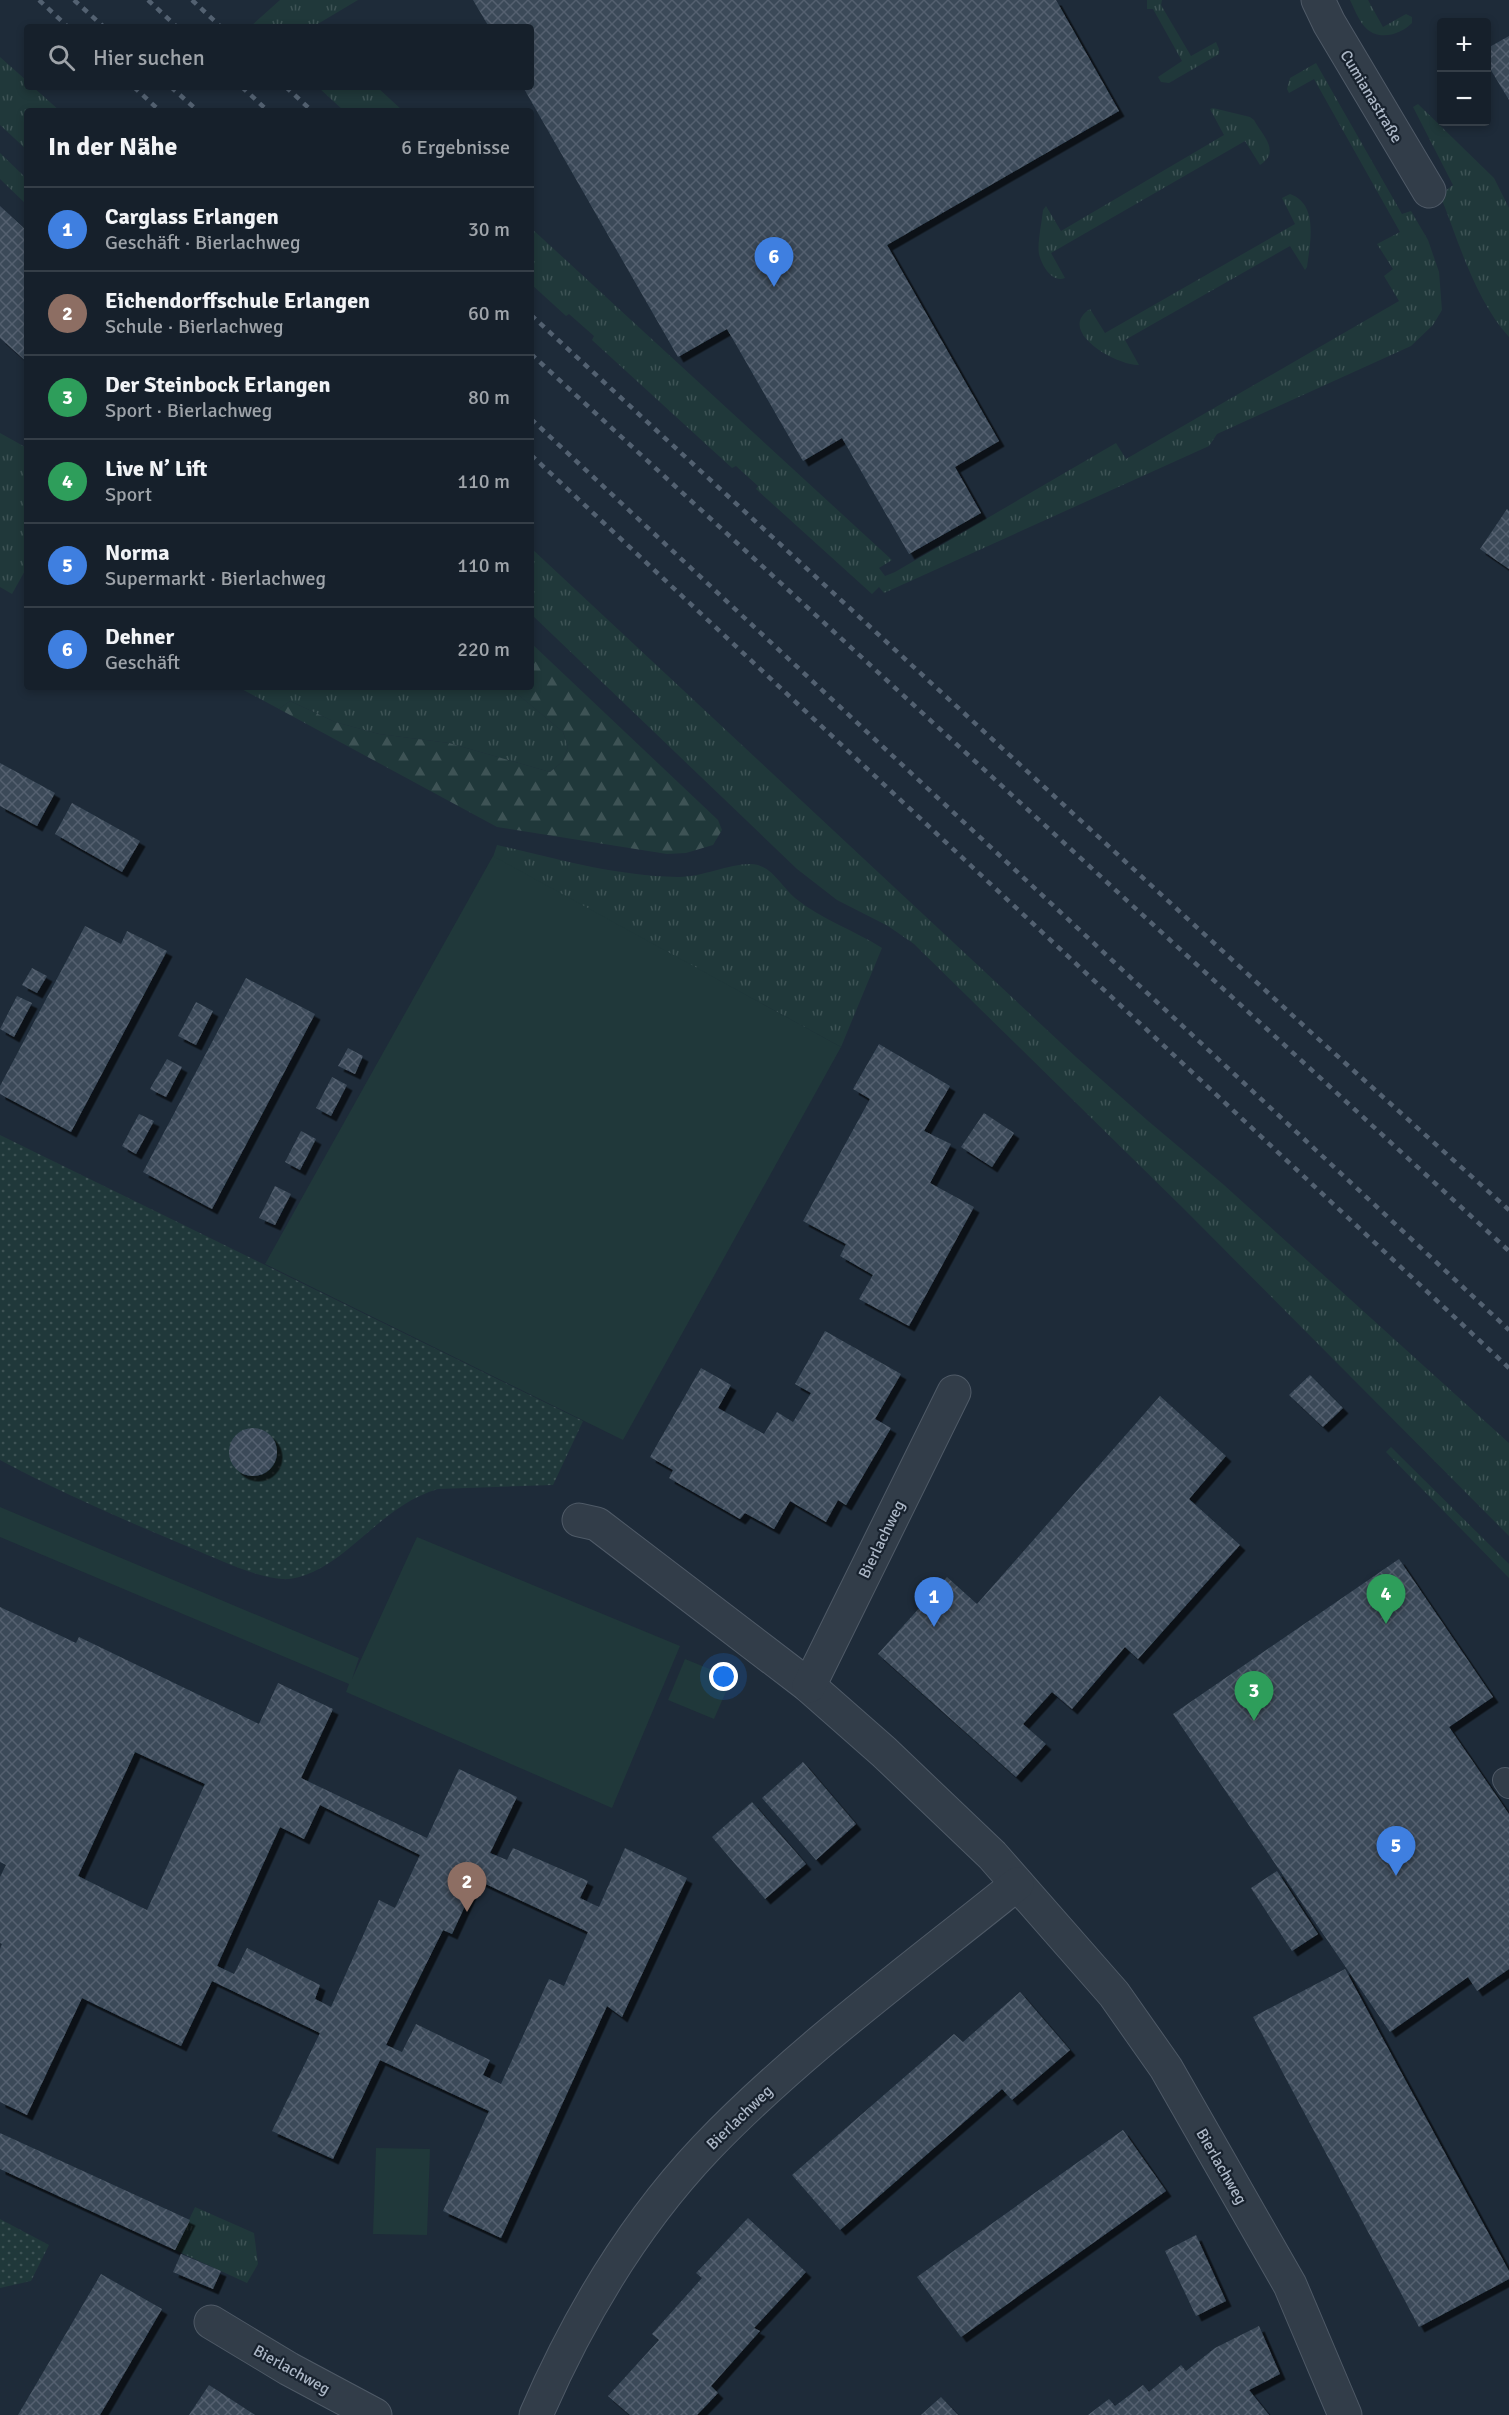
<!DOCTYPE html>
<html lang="de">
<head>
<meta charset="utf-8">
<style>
  :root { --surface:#16202b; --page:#1f2833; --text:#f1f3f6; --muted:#9ea3a9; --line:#353e47; --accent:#bca0f2 }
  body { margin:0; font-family:Signika,sans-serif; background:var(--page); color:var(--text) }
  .controls { position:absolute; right:18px; top:18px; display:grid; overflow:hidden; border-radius:6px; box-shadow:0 3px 9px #0003 }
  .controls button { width:54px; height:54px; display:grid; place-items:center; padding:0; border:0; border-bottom:2px solid var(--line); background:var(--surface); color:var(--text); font:30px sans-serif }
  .you { position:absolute; left:724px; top:1677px; width:21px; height:21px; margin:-15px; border:4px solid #fff; border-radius:50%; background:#1a73e8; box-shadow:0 0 0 9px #1a73e833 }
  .badge { display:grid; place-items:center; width:39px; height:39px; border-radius:50%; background:var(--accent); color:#fff; font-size:20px; font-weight:700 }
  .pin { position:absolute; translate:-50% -50px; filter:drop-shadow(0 2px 3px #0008) }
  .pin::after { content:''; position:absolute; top:32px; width:21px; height:18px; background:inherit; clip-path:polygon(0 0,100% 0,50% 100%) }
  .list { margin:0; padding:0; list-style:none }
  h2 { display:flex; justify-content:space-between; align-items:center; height:78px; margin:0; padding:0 24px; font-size:26px }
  h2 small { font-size:20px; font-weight:400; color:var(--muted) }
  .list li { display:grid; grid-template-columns:39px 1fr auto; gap:18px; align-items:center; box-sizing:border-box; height:84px; padding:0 24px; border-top:2px solid var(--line) }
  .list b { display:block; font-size:22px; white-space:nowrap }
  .list p { margin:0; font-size:20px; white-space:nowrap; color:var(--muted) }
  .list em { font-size:20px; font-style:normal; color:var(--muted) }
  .icon { flex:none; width:33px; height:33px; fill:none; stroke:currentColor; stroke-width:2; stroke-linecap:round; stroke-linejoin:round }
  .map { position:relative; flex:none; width:1509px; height:2415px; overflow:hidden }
  .search { position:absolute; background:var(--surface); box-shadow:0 3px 9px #0003; left:24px; top:24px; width:510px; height:66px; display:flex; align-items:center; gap:15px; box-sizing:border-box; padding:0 21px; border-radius:6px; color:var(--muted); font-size:22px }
  .panel { position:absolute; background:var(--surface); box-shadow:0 3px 9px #0003; left:24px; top:108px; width:510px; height:582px; border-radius:6px }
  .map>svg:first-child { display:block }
  .grass { fill:url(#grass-tufts) }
  .forest { fill:url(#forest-firs) }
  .park { fill:url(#park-dots) }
  .pitch { fill:#20383a }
  .building { fill:url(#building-cross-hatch); fill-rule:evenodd; filter:url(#shadow) }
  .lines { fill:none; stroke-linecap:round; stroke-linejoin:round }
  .lane-casing { stroke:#4f5a67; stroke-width:26 }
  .street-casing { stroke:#4f5a67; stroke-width:35 }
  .lane { stroke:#323d49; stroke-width:24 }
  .street { stroke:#323d49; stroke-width:33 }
  .rail { stroke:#536171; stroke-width:4.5; stroke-dasharray:6 6; stroke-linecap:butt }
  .labels { text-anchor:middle; stroke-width:4.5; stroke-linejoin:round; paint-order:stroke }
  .street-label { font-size:16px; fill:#acb7c6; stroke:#18222e }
</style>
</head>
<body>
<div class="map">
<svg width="1509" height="2415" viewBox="0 0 1509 2415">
  <defs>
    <pattern id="grass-tufts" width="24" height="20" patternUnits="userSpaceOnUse" patternTransform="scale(1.5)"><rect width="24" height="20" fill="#20383a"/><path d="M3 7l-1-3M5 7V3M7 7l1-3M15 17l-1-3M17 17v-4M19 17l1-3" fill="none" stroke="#3e5355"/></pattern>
    <pattern id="forest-firs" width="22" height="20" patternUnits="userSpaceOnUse" patternTransform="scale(1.5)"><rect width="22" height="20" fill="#20383a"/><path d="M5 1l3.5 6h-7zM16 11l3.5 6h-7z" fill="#3e5355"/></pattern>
    <pattern id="park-dots" width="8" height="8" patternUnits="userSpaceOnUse" patternTransform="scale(1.5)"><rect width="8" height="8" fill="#20383a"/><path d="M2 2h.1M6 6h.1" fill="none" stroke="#3e5355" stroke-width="1.8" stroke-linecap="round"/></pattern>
    <pattern id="building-cross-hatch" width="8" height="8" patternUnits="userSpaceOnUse" patternTransform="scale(1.5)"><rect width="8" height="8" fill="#3a4959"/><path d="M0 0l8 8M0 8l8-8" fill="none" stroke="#54616f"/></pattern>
    <filter id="shadow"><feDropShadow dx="5.5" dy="5.5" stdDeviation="0" flood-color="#0009"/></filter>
  </defs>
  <rect width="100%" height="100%" fill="#1e2b39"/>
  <g class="grass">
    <polygon points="280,0 358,0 316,25 317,27 251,26"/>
    <polygon points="1147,0 1162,0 1161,5 1191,56 1216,42 1219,49 1219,54 1169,83 1161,82 1158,77 1182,61 1153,9 1147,9"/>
    <path d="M1350,0H1368L1383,27L1406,14L1412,17V23C1400,35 1377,42 1364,26C1358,19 1354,8 1350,0Z"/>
    <polygon points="0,57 27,81 27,87 33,87 60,111 27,111 27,150 0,125"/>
    <polygon points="1316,63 1402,214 1411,211 1428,240 1439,272 1442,310 1433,325 1411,346 1217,434 1209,446 884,593 879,587 872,594 756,489 758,486 736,466 732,468 592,340 594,336 569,314 566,316 531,284 531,228 892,560 879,568 885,576 895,572 1116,443 1126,459 1399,301 1384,276 1393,269 1377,244 1400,232 1314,79 1289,93 1287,89 1290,78"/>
    <polygon points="318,87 377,87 403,111 344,111"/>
    <path d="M1418,104L1494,178L1509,208V337C1474,298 1459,242 1440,195L1453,185L1413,107Z"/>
    <path d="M1213,108L1250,117L1254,120C1263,136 1281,152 1260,165L1245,141L1051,253L1065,278C1052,283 1042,266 1039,254C1037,244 1042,221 1043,210L1046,206L1061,231L1224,135L1210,109Z"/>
    <polygon points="0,153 27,179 27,205 0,179"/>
    <path d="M1290,194C1319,204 1310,244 1307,267L1305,270L1290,246L1125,340L1139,365C1117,366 1055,331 1090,309L1105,333L1295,224L1282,198Z"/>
    <polygon points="0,433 27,448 27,567 12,594 0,587"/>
    <polygon points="531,548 1076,1057 1147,1120 1224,1185 1509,1443 1509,1536 1184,1209 914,944 888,926 837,900 797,869 531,614"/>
    <polygon points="238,687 509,687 563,732 568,747 562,762 550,772 449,743 379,734 335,722 290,701 279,709"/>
    <path d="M497,845C557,859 616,876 677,877C703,878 737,860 758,865C774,870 783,888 795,898C822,920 854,930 882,948L841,1047L493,857Z"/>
    <polygon points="1391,1447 1509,1564 1509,1578 1386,1452"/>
    <polygon points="195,2207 254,2233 258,2264 247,2283 175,2250"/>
  </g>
  <polygon class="forest" points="531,643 718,820 722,830 713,845 686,853 667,854 497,827 279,709 290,701 335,722 379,734 449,743 550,772 562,762 568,747 563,732 509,687 531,687"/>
  <g class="park">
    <path d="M0,1135L583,1421L553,1485L438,1489C386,1504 359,1550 313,1572C303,1576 293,1580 282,1579C254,1577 218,1559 191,1548C126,1521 62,1493 0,1460Z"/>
    <polygon points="0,2219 49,2245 31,2281 0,2288"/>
  </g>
  <g class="pitch">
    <polygon points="493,856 841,1047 623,1440 265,1264"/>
    <polygon points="0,1507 359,1658 352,1679 417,1537 680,1646 612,1808 346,1692 349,1684 0,1537"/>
    <polygon points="685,1659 732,1678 714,1719 668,1700"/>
    <polygon points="376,2148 430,2149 427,2235 373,2234"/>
  </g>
  <g class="building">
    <polygon points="473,0 1056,0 1119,111 887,245 999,441 955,467 981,513 909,554 842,438 803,461 727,329 678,357 523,87 531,87 531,27 489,27"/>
    <polygon points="1509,36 1509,100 1486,62 1486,49"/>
    <polygon points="0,206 27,231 27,362 0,338"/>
    <polygon points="1507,509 1509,511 1509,569 1480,549"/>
    <polygon points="0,763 55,793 37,826 0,806"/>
    <polygon points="72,803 140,841 122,872 55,834"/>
    <polygon points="85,926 121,944 127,931 167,951 71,1132 0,1094 0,1086"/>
    <polygon points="32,968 47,976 37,993 22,985"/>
    <polygon points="246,978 315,1014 212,1209 143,1172"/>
    <polygon points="17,996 32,1003 14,1037 0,1029"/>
    <polygon points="196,1002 213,1011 196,1045 178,1036"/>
    <polygon points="879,1044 950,1086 924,1131 951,1144 930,1183 974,1207 909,1326 859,1299 873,1275 840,1256 846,1244 803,1221 870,1099 853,1089"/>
    <polygon points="348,1048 363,1056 355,1074 338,1066"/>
    <polygon points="167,1059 182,1067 166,1097 150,1089"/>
    <polygon points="332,1077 347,1085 331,1116 316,1108"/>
    <polygon points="984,1113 1014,1133 992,1167 961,1147"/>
    <polygon points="139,1114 154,1121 136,1154 122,1146"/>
    <polygon points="301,1131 316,1139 300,1170 285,1162"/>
    <polygon points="275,1186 291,1194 275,1225 259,1218"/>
    <polygon points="825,1331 901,1374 875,1419 891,1428 846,1505 838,1500 826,1522 790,1501 774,1529 745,1513 740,1519 669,1478 673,1470 650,1457 701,1368 731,1385 718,1408 764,1434 777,1412 793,1422 811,1393 795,1384"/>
    <polygon points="1310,1375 1343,1408 1323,1427 1289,1395"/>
    <polygon points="1160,1396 1226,1456 1189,1499 1240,1545 1138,1659 1125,1647 1072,1709 1052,1692 1023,1724 1046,1744 1016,1777 878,1654 947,1577 977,1604"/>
    <circle cx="253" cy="1452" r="24"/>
    <polygon points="1399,1559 1493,1697 1449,1727 1509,1814 1509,1969 1477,1991 1468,1977 1390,2032 1173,1714"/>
    <path d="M0,1607L76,1643L79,1637L259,1724L278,1683L333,1709L301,1778L427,1838L459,1769L517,1797L490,1853L507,1860L513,1848L588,1881L580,1898L599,1907L625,1848L687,1878L622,2017L607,2006L501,2238L443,2211L489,2111L380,2060L333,2159L272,2131L320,2033L212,1981L181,2046L82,1998L27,2115L0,2102V1949L2,1944L0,1943V1877L6,1865L0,1862ZM135,1752L205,1784L147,1910L78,1876ZM320,1805L420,1855L395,1908L379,1900L331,2007L315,1999L320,1985L247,1948L234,1974L217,1966L280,1827L304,1839ZM477,1880L588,1932L564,1986L549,1979L501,2084L483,2075L490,2060L416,2024L402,2052L386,2045L443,1930L452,1934Z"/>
    <polygon points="803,1762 856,1824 816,1860 762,1798"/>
    <polygon points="752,1802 806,1864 765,1899 712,1837"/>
    <polygon points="1277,1871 1318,1934 1292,1951 1251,1888"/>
    <polygon points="1345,1969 1509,2271 1509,2279 1419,2327 1253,2017"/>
    <polygon points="1020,1992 1070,2050 1012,2100 1002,2089 840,2230 792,2175 954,2034 963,2042"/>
    <polygon points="1123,2130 1166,2191 961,2337 917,2277"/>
    <polygon points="0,2133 190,2220 175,2250 0,2169"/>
    <polygon points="748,2218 806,2272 754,2328 760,2331 711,2386 718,2393 697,2415 630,2415 608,2396 659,2340 652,2334 702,2278 696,2273"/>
    <polygon points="1196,2235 1226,2301 1196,2316 1165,2251"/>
    <polygon points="181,2254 221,2271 213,2289 173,2272"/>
    <polygon points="101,2274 162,2309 100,2415 18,2415"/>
    <polygon points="1259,2326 1280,2374 1249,2390 1269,2415 1088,2415 1109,2399 1115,2406 1143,2385 1149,2392 1181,2365 1186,2371 1215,2348"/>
    <polygon points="209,2385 255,2415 189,2415"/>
    <polygon points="941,2397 958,2415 921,2415"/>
  </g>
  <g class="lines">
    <defs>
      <polyline id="lane" points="1505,1780 1509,1786"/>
      <g id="street">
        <polyline points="1318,0 1329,23 1429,191"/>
        <polyline points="579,1520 597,1524 809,1686 884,1752 992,1855 1114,1994 1166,2068 1290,2285 1345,2415"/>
        <polyline points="809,1686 954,1392"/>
        <polyline points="211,2322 289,2369 375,2415"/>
        <path d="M536,2415C578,2318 633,2225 706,2148C798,2052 913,1968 1017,1884"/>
      </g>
    </defs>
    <use href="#lane" class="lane-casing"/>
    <use href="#street" class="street-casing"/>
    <use href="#lane" class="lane"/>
    <use href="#street" class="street"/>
    <g class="rail">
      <polyline points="39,0 68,27"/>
      <polyline points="74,0 104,27"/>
      <polyline points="148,0 177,27"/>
      <polyline points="192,0 221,27"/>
      <polyline points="134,87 160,111"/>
      <polyline points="171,87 198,111"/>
      <polyline points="242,87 268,111"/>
      <polyline points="286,87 312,111"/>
      <polyline points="531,315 1315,1036 1509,1210"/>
      <polyline points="531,354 1509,1251"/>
      <polyline points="531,419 1509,1330"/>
      <polyline points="531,455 1509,1368"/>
    </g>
  </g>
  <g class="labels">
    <g class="street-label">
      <text transform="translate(1372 96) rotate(59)" y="6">Cumianastraße</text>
      <text transform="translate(881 1539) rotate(-64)" y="6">Bierlachweg</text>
      <text transform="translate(739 2117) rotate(-44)" y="6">Bierlachweg</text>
      <text transform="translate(1222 2166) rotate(60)" y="6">Bierlachweg</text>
      <text transform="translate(292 2369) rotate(29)" y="6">Bierlachweg</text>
    </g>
  </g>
</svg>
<div class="controls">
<button>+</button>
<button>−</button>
</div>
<div class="you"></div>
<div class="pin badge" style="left:934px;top:1627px;background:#3f7fe0">1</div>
<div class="pin badge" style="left:467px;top:1912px;background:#8d6e63">2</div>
<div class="pin badge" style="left:1254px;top:1721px;background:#2e9e5b">3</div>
<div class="pin badge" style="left:1386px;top:1624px;background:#2e9e5b">4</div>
<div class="pin badge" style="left:1396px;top:1876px;background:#3f7fe0">5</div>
<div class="pin badge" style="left:774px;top:287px;background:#3f7fe0">6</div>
<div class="search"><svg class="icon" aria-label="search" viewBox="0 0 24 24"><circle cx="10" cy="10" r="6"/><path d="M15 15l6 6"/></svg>Hier suchen</div>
<section class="panel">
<h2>In der Nähe<small>6 Ergebnisse</small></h2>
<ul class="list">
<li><span class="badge" style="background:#3f7fe0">1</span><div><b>Carglass Erlangen</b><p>Geschäft · Bierlachweg</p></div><em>30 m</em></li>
<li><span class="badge" style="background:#8d6e63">2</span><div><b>Eichendorffschule Erlangen</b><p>Schule · Bierlachweg</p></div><em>60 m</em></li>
<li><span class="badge" style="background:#2e9e5b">3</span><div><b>Der Steinbock Erlangen</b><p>Sport · Bierlachweg</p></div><em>80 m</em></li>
<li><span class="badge" style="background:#2e9e5b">4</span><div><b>Live N’ Lift</b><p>Sport</p></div><em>110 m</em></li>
<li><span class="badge" style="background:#3f7fe0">5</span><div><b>Norma</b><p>Supermarkt · Bierlachweg</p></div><em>110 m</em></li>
<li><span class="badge" style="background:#3f7fe0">6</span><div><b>Dehner</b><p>Geschäft</p></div><em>220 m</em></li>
</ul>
</section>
</div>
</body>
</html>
